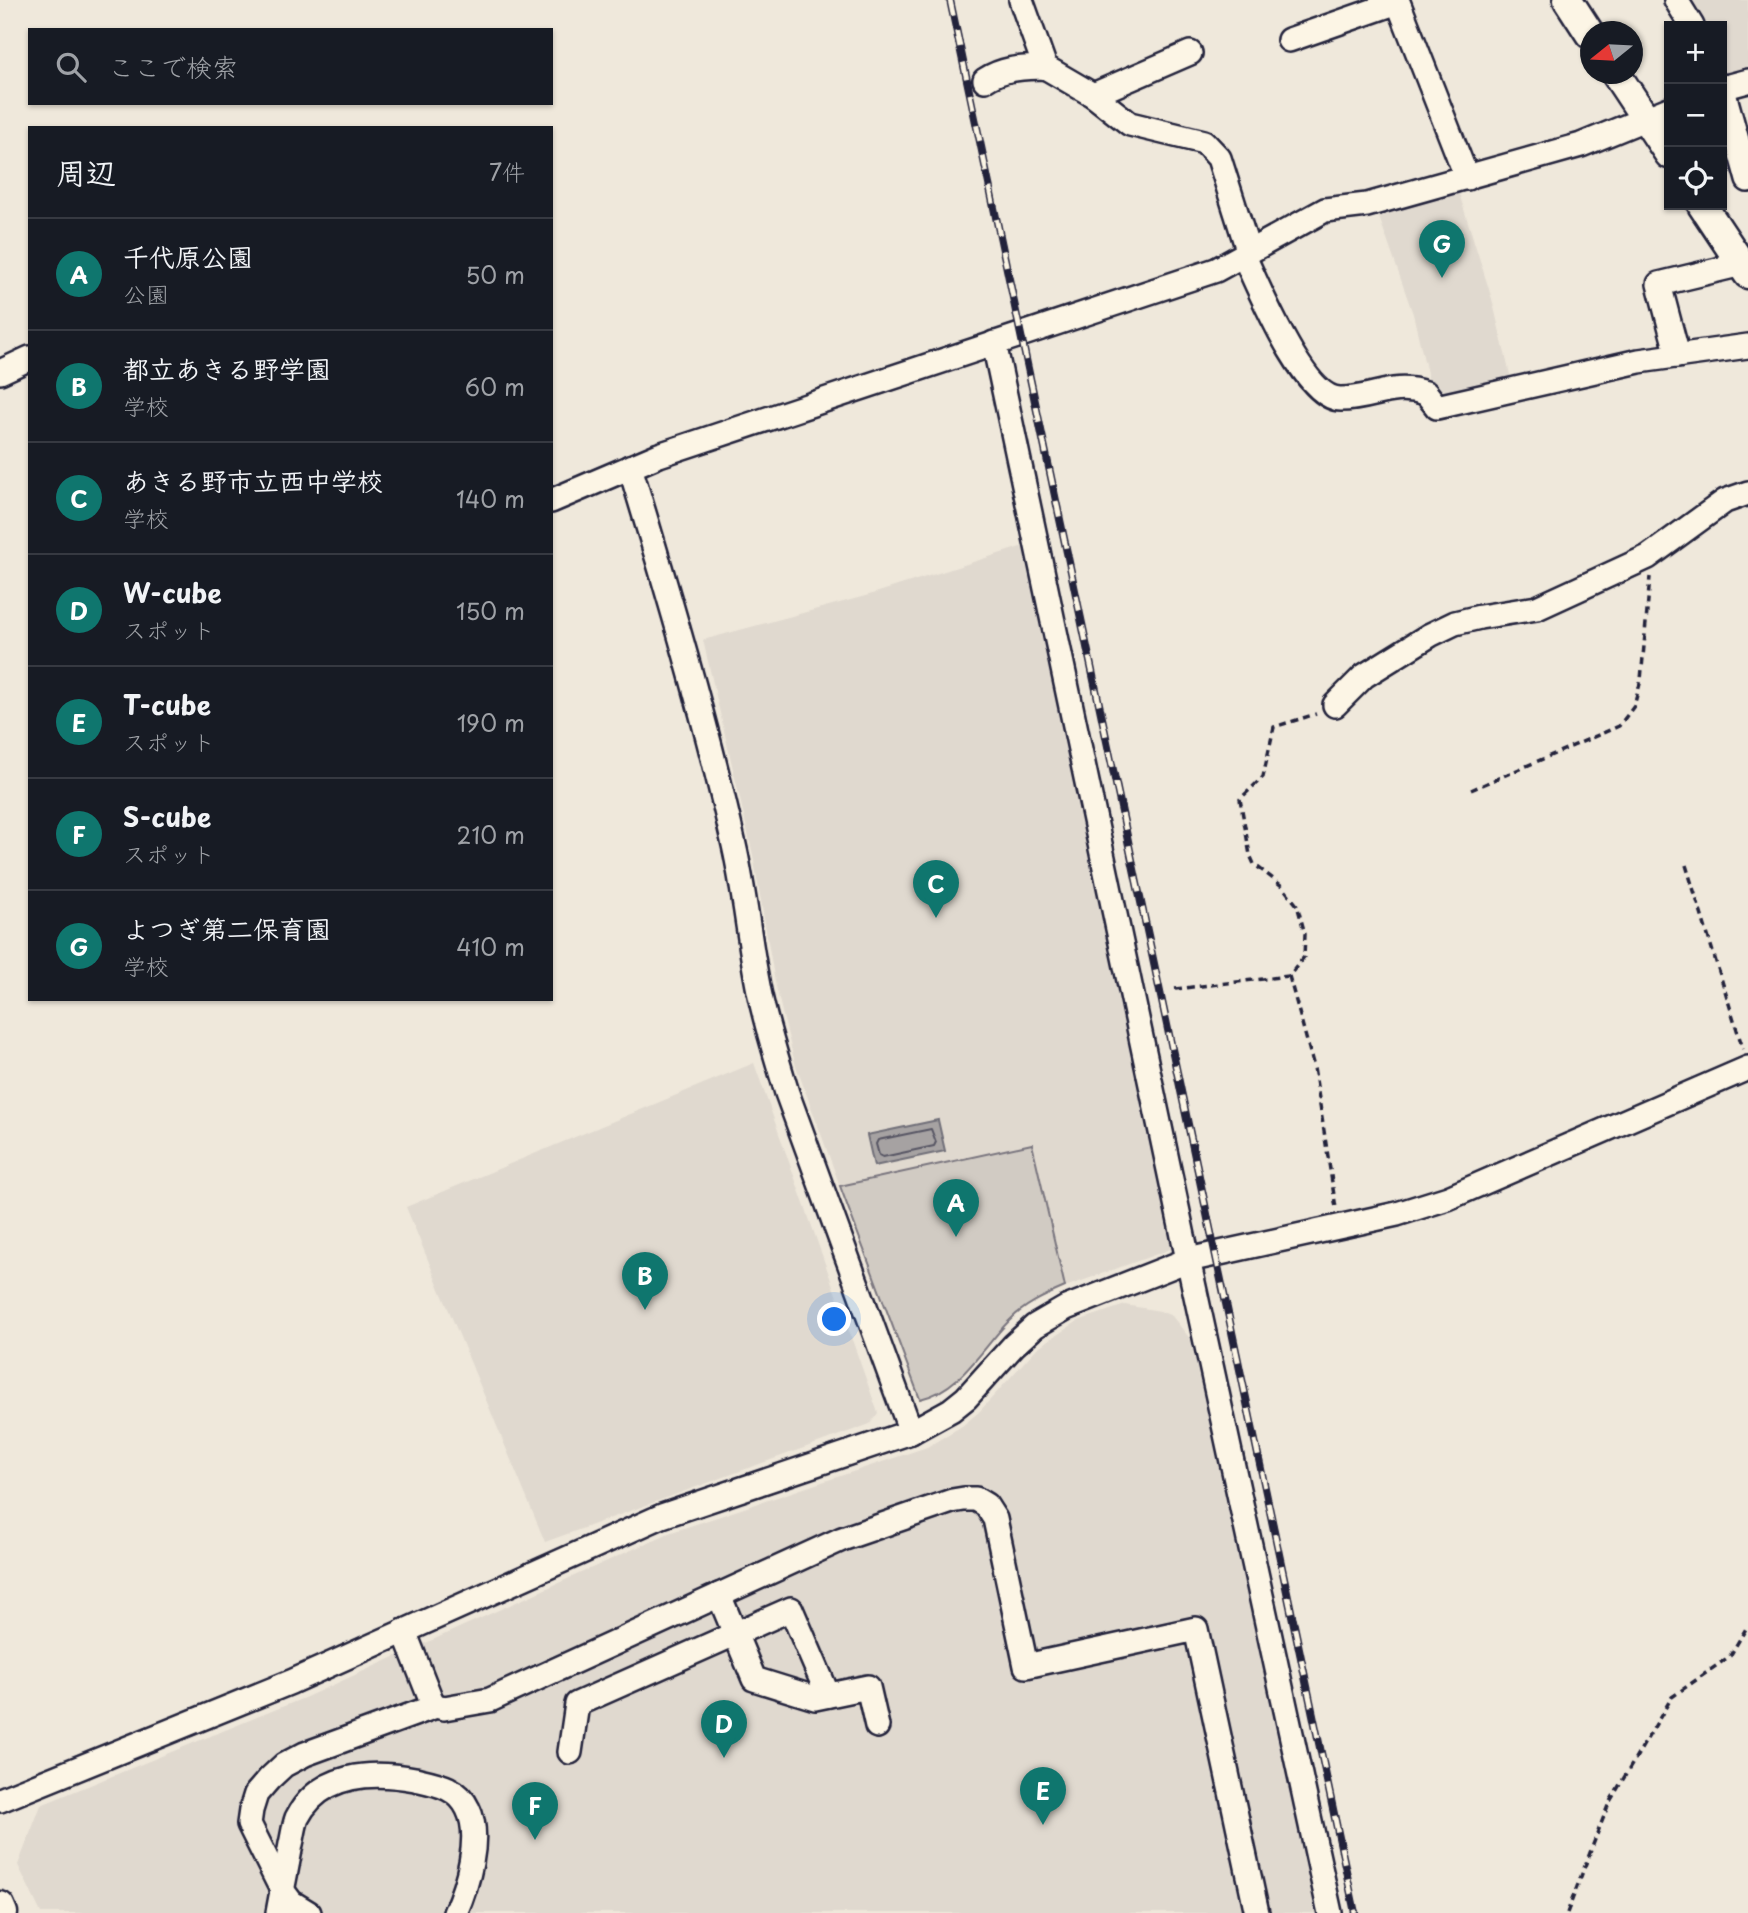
<!DOCTYPE html>
<html lang="ja">
<head>
<meta charset="utf-8">
<style>
  :root { --surface:#171b24; --page:#242831; --text:#f1f3f6; --muted:#9ea1a6; --line:#363941; --accent:#0f766e }
  body { margin:0; font-family:"Playpen Sans","Klee One",sans-serif; background:var(--page); color:var(--text) }
  .controls { position:absolute; right:21px; top:21px; display:grid; overflow:hidden; border-radius:0px; box-shadow:0 2px 5px #0004 }
  .controls button { width:63px; height:63px; display:grid; place-items:center; padding:0; border:0; border-bottom:2px solid var(--line); background:var(--surface); color:var(--text); font:35px sans-serif }
  .compass { position:absolute; left:1580px; top:21px; width:63px; height:63px; border-radius:50%; background:var(--surface); box-shadow:0 2px 5px #0004; rotate:252deg }
  .you { position:absolute; left:835px; top:1320px; width:24px; height:24px; margin:-18px; border:5px solid #fff; border-radius:50%; background:#1a73e8; box-shadow:0 0 0 10px #1a73e833 }
  .badge { display:grid; place-items:center; width:46px; height:46px; border-radius:50%; background:var(--accent); color:#fff; font-size:23px; font-weight:700 }
  .pin { position:absolute; translate:-50% -58px; filter:drop-shadow(0 2px 4px #0008) }
  .pin::after { content:''; position:absolute; top:37px; width:24px; height:21px; background:inherit; clip-path:polygon(0 0,100% 0,50% 100%) }
  .list { margin:0; padding:0; list-style:none }
  h2 { display:flex; justify-content:space-between; align-items:center; height:91px; margin:0; padding:0 28px; font-size:30px }
  h2 small { font-size:23px; font-weight:400; color:var(--muted) }
  .list li { display:grid; grid-template-columns:46px 1fr auto; gap:21px; align-items:center; box-sizing:border-box; height:112px; padding:0 28px; border-top:2px solid var(--line) }
  .list b { display:block; font-size:26px; white-space:nowrap }
  .list p { margin:0; font-size:23px; white-space:nowrap; color:var(--muted) }
  .list em { font-size:23px; font-style:normal; color:var(--muted) }
  .icon { flex:none; width:38px; height:38px; fill:none; stroke:currentColor; stroke-width:2; stroke-linecap:round; stroke-linejoin:round }
  .map { position:relative; flex:none; width:1748px; height:1913px; overflow:hidden }
  .search { position:absolute; background:var(--surface); box-shadow:0 2px 5px #0004; left:28px; top:28px; width:525px; height:77px; display:flex; align-items:center; gap:18px; box-sizing:border-box; padding:0 24px; border-radius:0px; color:var(--muted); font-size:26px }
  .panel { position:absolute; background:var(--surface); box-shadow:0 2px 5px #0004; left:28px; top:126px; width:525px; height:875px; border-radius:0px }
  .map>svg:first-child { display:block }
  .built { fill:#e0d9cf }
  .green { fill:#d1cbc3; stroke:#7a767f; stroke-width:2 }
  .water { fill:#a6a2a2; stroke:#716f79; stroke-width:2 }
  .lines { fill:none; stroke-linecap:round; stroke-linejoin:round }
  .shore { stroke:#575564; stroke-width:2 }
  .minor-casing { stroke:#22223b; stroke-width:28 }
  .major-casing { stroke:#22223b; stroke-width:33 }
  .path { stroke:#22223b; stroke-width:3.5; stroke-dasharray:7 5; stroke-linecap:butt }
  .minor { stroke:#fcf5e5; stroke-width:23 }
  .major { stroke:#fcf5e5; stroke-width:28 }
  .rail-casing { stroke:#22223b; stroke-width:8 }
  .rail { stroke:#fcf5e5; stroke-width:5; stroke-dasharray:16; stroke-linecap:butt }
</style>
</head>
<body>
<div class="map">
<svg width="1748" height="1913" viewBox="0 0 1748 1913">
  <rect width="100%" height="100%" fill="#efe8db"/>
  <filter id="ink" filterUnits="userSpaceOnUse"><feTurbulence type="fractalNoise" baseFrequency=".0143" numOctaves="2"/><feDisplacementMap in="SourceGraphic" scale="14" xChannelSelector="R" yChannelSelector="G"/><feConvolveMatrix kernelMatrix="1 2 1 2 8 2 1 2 1" color-interpolation-filters="sRGB"/></filter>
  <g filter="url(#ink)">
    <g class="built">
      <polygon points="1682,0 1748,0 1748,72 1725,76 1722,70 1722,26 1699,26"/>
      <polygon points="1458,190 1492,299 1511,379 1441,396 1431,390 1413,314 1378,214"/>
      <polygon points="1030,544 1176,1238 1171,1249 1065,1287 1032,1144 840,1186 795,1063 782,1012 775,982 753,855 703,640 869,595"/>
      <polygon points="754,1063 878,1413 870,1424 545,1542 406,1207"/>
      <polygon points="1125,1305 1160,1311 1172,1316 1191,1340 1317,1913 41,1913 18,1865 41,1805 304,1698 669,1533 927,1447 962,1426 979,1412 1037,1348 1078,1321"/>
    </g>
    <path class="green" d="M1032,1144L1065,1287C1044,1296 1024,1305 1009,1321C982,1348 960,1391 920,1399L840,1186Z"/>
    <polygon class="water" points="938,1120 945,1151 874,1166 867,1135"/>
    <g class="lines">
      <polygon class="shore" points="931,1129 936,1142 934,1146 883,1157 879,1155 876,1144 878,1140"/>
      <defs>
        <g id="minor">
          <polyline points="1021,0 1045,67 1093,95 1130,124 1204,142 1219,158 1249,253"/>
          <polyline points="1676,0 1692,26"/>
          <polyline points="1289,40 1398,2 1467,178"/>
          <path d="M985,80C1005,67 1023,68 1045,67"/>
          <polyline points="1722,86 1748,180"/>
          <polyline points="1722,88 1748,81"/>
          <polyline points="1093,95 1190,53"/>
          <path d="M1244,256C1258,286 1304,400 1341,399C1374,399 1391,382 1426,393L1437,407L1639,361L1748,346"/>
          <polyline points="994,343 1186,1250 1330,1913"/>
          <polyline points="1678,356 1659,284 1742,264"/>
          <polyline points="0,372 30,358"/>
          <path d="M630,467C668,592 705,717 734,845C745,893 749,942 759,991C766,1025 777,1059 787,1093L911,1432"/>
          <polyline points="551,501 659,455 1216,270 1325,210 1367,205 1581,145 1669,109"/>
          <polyline points="1335,705 1364,676 1430,635 1455,623 1480,617 1537,608 1648,557 1725,501 1748,493"/>
          <polyline points="719,1595 754,1679 815,1698 868,1687 877,1726"/>
          <polyline points="404,1631 431,1700 436,1706 444,1708 490,1700 842,1539 952,1501 964,1499 976,1499 986,1505 995,1519 1026,1666 1196,1629 1257,1913"/>
          <polyline points="570,1752 577,1704 791,1609 828,1695"/>
          <polyline points="0,1800 291,1682 662,1516 911,1432 951,1410 966,1398 1014,1345 1035,1326 1066,1308 1188,1260 1397,1214 1448,1198 1748,1068"/>
          <path d="M278,1913C282,1890 287,1867 291,1844C293,1836 294,1826 297,1818C320,1773 371,1771 415,1779C437,1784 458,1787 468,1809C482,1837 467,1886 455,1913"/>
          <polyline points="309,1913 291,1902 282,1890 249,1824 251,1810 256,1794 269,1779 284,1765 305,1754 436,1706"/>
        </g>
        <g id="major">
          <polyline points="1568,0 1590,34"/>
          <polyline points="1616,74 1669,154"/>
          <polyline points="1702,205 1748,274"/>
          <polyline points="0,1906 3,1913"/>
        </g>
      </defs>
      <use href="#minor" class="minor-casing"/>
      <use href="#major" class="major-casing"/>
      <g class="path">
        <polyline points="1471,790 1619,726 1634,706 1641,680 1650,577"/>
        <polyline points="1686,865 1743,1049"/>
        <polyline points="1289,976 1314,1067 1336,1208"/>
        <polyline points="1175,989 1289,976 1304,957 1305,934 1297,905 1282,886 1254,864 1250,855 1240,799 1263,777 1274,727 1316,714"/>
        <polyline points="1567,1913 1609,1803 1672,1697 1730,1656 1748,1625"/>
      </g>
      <use href="#minor" class="minor"/>
      <use href="#major" class="major"/>
      <defs>
        <polyline id="rail" points="950,0 1355,1913"/>
      </defs>
      <use href="#rail" class="rail-casing"/>
      <use href="#rail" class="rail"/>
    </g>
  </g>
</svg>
<div class="controls">
<button>+</button>
<button>−</button>
<button><svg class="icon" aria-label="locate" viewBox="0 0 24 24"><circle cx="12" cy="12" r="6"/><path d="M12 2v4M12 18v4M2 12h4M18 12h4"/></svg></button>
</div>
<svg class="compass" viewBox="-18 -18 36 36"><path d="M0-13l5 13h-10z" fill="#e53935"/><path d="M0 13l5-13h-10z" fill="#9ea1a6"/></svg>
<div class="you"></div>
<div class="pin badge" style="left:956px;top:1237px">A</div>
<div class="pin badge" style="left:645px;top:1310px">B</div>
<div class="pin badge" style="left:936px;top:918px">C</div>
<div class="pin badge" style="left:724px;top:1758px">D</div>
<div class="pin badge" style="left:1043px;top:1825px">E</div>
<div class="pin badge" style="left:535px;top:1840px">F</div>
<div class="pin badge" style="left:1442px;top:278px">G</div>
<div class="search"><svg class="icon" aria-label="search" viewBox="0 0 24 24"><circle cx="10" cy="10" r="6"/><path d="M15 15l6 6"/></svg>ここで検索</div>
<section class="panel">
<h2>周辺<small>7件</small></h2>
<ul class="list">
<li><span class="badge">A</span><div><b>千代原公園</b><p>公園</p></div><em>50 m</em></li>
<li><span class="badge">B</span><div><b>都立あきる野学園</b><p>学校</p></div><em>60 m</em></li>
<li><span class="badge">C</span><div><b>あきる野市立西中学校</b><p>学校</p></div><em>140 m</em></li>
<li><span class="badge">D</span><div><b>W-cube</b><p>スポット</p></div><em>150 m</em></li>
<li><span class="badge">E</span><div><b>T-cube</b><p>スポット</p></div><em>190 m</em></li>
<li><span class="badge">F</span><div><b>S-cube</b><p>スポット</p></div><em>210 m</em></li>
<li><span class="badge">G</span><div><b>よつぎ第二保育園</b><p>学校</p></div><em>410 m</em></li>
</ul>
</section>
</div>
</body>
</html>
